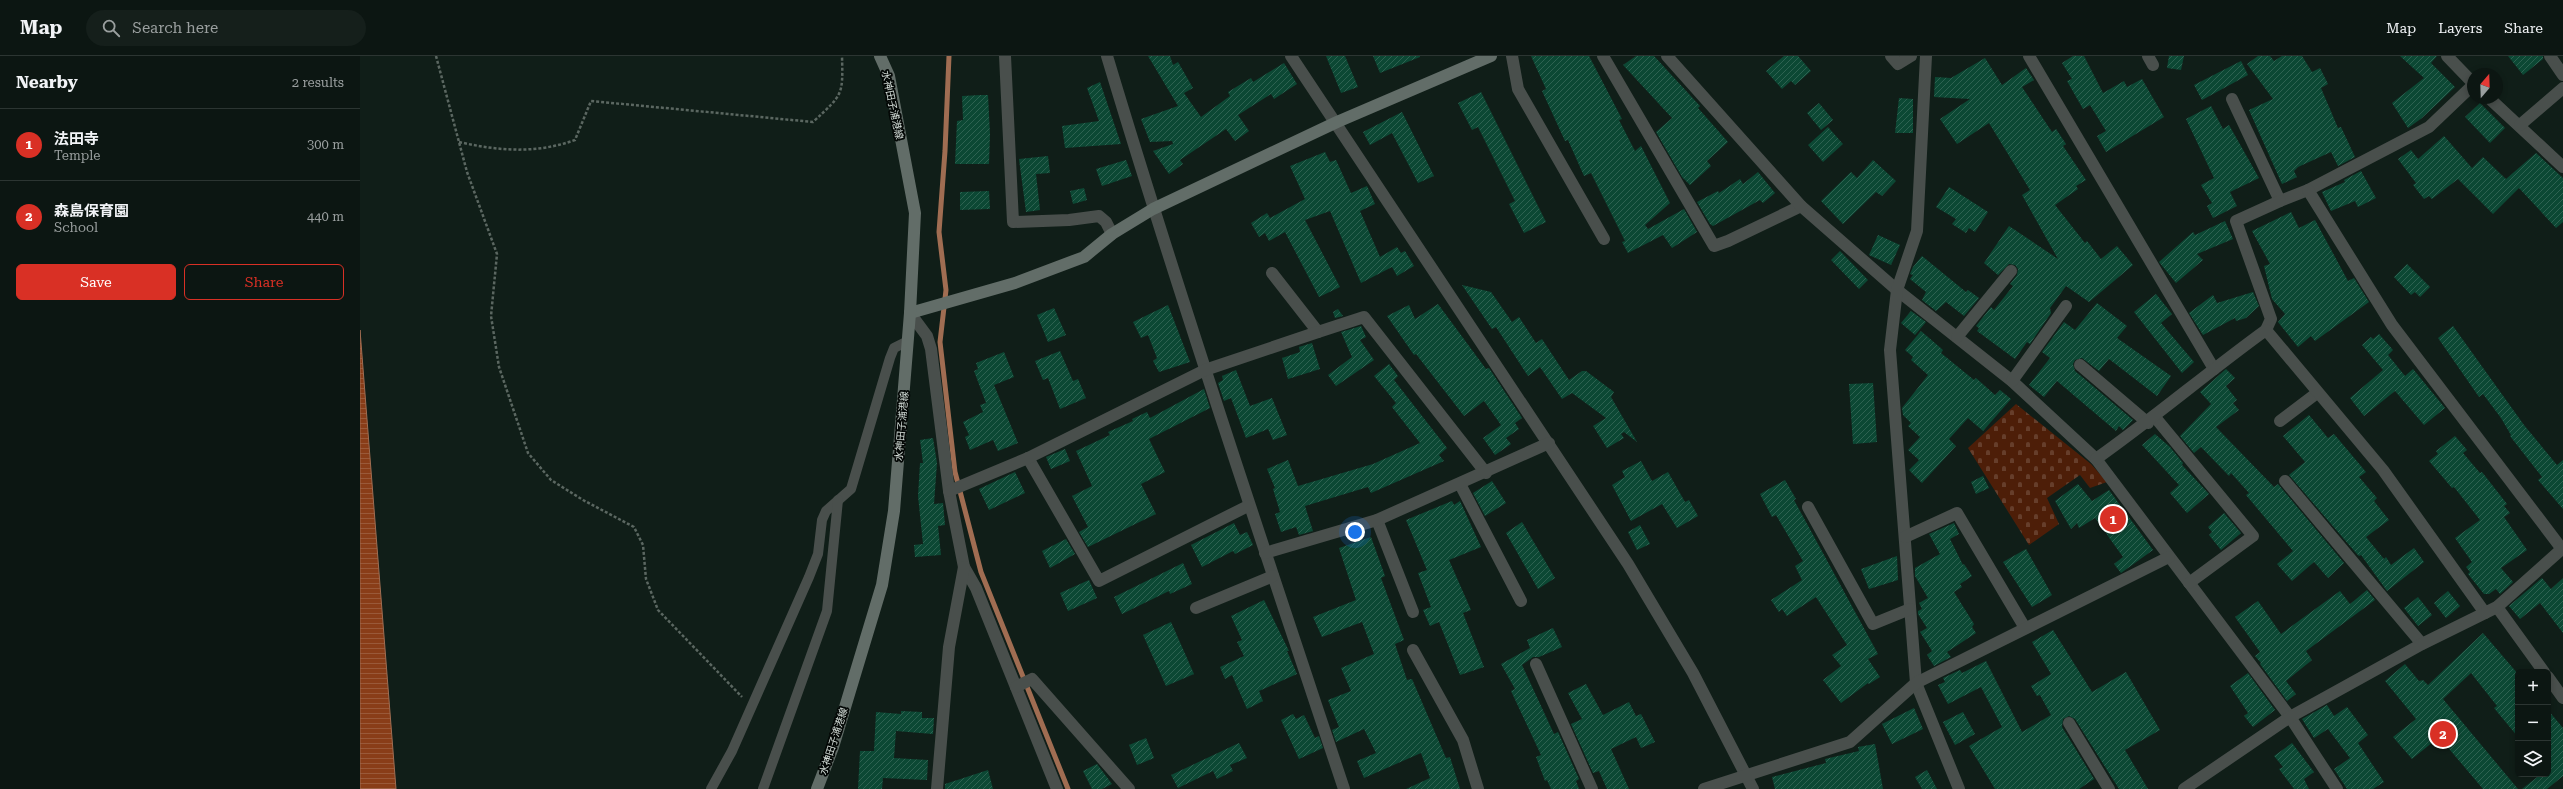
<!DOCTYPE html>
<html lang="en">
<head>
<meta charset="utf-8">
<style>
  :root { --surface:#0c1612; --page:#151f1b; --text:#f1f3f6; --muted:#9a9f9f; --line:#2c3532; --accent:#d93025 }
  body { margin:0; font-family:"Roboto Serif","Noto Sans JP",serif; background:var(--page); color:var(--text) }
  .controls { position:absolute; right:12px; bottom:12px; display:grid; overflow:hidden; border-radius:6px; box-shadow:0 2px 6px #0003 }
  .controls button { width:36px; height:36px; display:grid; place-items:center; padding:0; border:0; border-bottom:1px solid var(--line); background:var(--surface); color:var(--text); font:20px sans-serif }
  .compass { position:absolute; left:2107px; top:12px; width:36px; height:36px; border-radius:50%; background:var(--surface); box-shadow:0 2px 6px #0003; rotate:19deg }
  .you { position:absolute; left:995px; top:476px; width:14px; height:14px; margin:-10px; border:3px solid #fff; border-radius:50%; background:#1a73e8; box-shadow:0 0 0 6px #1a73e833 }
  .badge { display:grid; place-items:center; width:26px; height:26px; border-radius:50%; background:var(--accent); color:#fff; font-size:13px; font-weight:700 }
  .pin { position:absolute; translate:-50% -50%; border:2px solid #fff; box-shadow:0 1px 4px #0006 }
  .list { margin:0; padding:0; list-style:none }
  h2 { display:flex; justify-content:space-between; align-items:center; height:52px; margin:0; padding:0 16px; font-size:17px }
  h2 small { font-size:13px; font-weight:400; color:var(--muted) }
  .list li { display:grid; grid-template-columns:26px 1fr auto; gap:12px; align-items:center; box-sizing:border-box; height:72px; padding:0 16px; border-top:1px solid var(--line) }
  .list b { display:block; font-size:15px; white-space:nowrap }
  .list p { margin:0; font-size:13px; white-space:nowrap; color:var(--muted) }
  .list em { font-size:13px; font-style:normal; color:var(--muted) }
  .actions { display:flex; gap:8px; padding:12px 16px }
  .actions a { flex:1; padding:9px 0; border:1px solid var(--accent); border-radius:6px; text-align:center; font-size:14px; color:var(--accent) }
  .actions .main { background:var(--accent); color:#fff }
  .icon { flex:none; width:22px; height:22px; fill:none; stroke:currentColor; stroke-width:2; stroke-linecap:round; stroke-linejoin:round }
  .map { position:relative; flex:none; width:2203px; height:733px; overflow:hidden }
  header { display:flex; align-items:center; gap:24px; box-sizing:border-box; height:56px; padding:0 20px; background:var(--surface); border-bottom:1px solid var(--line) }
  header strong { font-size:19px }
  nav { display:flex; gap:22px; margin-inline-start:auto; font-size:14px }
  .search { width:280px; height:36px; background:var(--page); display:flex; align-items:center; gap:10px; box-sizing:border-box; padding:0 14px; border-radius:22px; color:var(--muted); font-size:15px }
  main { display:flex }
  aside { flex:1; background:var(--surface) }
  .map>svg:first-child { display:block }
  .cemetery { fill:url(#cemetery-stones) }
  .water { fill:url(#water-rules); stroke:#a06d52 }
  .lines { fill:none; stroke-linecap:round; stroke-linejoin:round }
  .stream { stroke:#a06d52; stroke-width:5 }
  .building { fill:url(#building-hatch) }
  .path { stroke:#5b6761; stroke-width:2.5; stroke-dasharray:3 2; stroke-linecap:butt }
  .lane { stroke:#494f4c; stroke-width:10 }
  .street { stroke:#494f4c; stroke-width:12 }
  .secondary { stroke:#626d68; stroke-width:12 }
  .labels { text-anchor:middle; stroke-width:3.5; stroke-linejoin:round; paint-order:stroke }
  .street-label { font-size:10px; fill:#d5ded9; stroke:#030705 }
</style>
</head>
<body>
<header>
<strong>Map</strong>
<div class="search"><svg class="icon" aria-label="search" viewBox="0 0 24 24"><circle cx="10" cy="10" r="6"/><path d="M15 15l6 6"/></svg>Search here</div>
<nav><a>Map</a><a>Layers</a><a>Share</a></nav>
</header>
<main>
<aside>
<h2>Nearby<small>2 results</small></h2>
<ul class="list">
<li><span class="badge">1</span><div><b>法田寺</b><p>Temple</p></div><em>300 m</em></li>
<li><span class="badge">2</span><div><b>森島保育園</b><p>School</p></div><em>440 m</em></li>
</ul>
<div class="actions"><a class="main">Save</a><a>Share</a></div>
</aside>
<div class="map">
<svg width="2203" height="733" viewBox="0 0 2203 733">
  <defs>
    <pattern id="cemetery-stones" width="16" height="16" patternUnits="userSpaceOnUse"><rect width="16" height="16" fill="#4d1e08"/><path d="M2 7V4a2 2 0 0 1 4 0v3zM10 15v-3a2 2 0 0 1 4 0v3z" fill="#663e2b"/></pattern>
    <pattern id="water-rules" width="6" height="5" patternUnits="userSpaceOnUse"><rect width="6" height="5" fill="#893d18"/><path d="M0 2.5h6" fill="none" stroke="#995939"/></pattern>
    <pattern id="building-hatch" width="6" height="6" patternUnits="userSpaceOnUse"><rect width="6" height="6" fill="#0c4834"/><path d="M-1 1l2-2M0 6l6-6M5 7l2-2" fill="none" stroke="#2e6251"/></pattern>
  </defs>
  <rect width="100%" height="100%" fill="#101e18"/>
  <polygon class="cemetery" points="1656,348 1731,408 1747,426 1730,432 1720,419 1687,442 1699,468 1669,489 1608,392"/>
  <polygon class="water" points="0,274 36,733 0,733"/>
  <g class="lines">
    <polyline class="stream" points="589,0 585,95 579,176 586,234 580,286 595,416 621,516 708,733"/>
  </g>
  <g class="building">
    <polygon points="788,0 810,0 813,9 818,6 833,32 824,37 841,61 870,40 868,36 891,22 893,26 924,7 937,28 914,43 911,38 878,59 889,75 875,85 866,73 820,104 823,108 809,118 793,95 813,88 812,85 790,86 781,63 818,50"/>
    <polygon points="966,0 985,0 998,31 981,37"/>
    <polygon points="1013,0 1060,0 1060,1 1020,17"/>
    <polygon points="1171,0 1229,0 1262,63 1259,64 1275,95 1281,90 1310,147 1285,169 1288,173 1324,153 1337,176 1312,192 1303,179 1268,197 1262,186 1265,185 1231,117 1224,120 1208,84 1205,85 1182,35 1186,33"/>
    <polygon points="1276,0 1294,0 1340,50 1338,52 1368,86 1347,105 1351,110 1330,129 1322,121 1296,76 1312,62 1263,9"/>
    <polygon points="1424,0 1438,0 1451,15 1435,29 1431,25 1422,33 1406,15"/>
    <polygon points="1713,0 1724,0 1743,37 1764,25 1767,31 1782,23 1804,61 1746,96 1737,80 1746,75 1730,49 1723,53 1707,25 1712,23 1702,7"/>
    <polygon points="1809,0 1824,0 1821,14 1807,12"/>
    <polygon points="1898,0 1910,0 1914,5 1922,0 1942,0 1952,16 1960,12 1968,28 1961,32 1978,72 1981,71 1995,101 1978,110 1971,96 1938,111 1934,115 1937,121 1922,128 1889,54 1913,43 1887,8"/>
    <polygon points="2040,0 2077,0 2071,7 2095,31 2062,62 2048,72 2032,47 2064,22"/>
    <polygon points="2148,0 2183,0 2183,3 2163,19"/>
    <polygon points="1625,2 1642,29 1666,12 1674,24 1662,31 1692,76 1696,73 1706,88 1703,90 1726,124 1716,130 1718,133 1695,149 1725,187 1727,185 1741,203 1757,190 1773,209 1729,246 1706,230 1690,252 1691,257 1670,288 1667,286 1655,303 1617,275 1619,272 1616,270 1631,251 1634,254 1653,230 1650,228 1657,219 1658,213 1655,209 1649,208 1638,219 1624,207 1649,170 1698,203 1662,139 1670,134 1629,67 1597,88 1580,63 1610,43 1574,41 1575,21 1591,22"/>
    <polygon points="1881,5 1888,19 1842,44 1834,29"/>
    <polygon points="740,26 761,88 705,92 702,70 739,65 727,32"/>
    <polygon points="1121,36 1186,166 1164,177 1149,148 1155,145 1118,71 1112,74 1098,47"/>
    <polygon points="621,39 628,39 630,78 629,108 595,108 597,65 603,64 602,40"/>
    <polygon points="1539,42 1553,43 1553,77 1535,77"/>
    <polygon points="1459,47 1473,64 1461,74 1447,57"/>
    <polygon points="2120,47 2145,72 2130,87 2105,61"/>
    <polygon points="1851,50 1863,73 1869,69 1899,122 1870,136 1877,150 1853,162 1847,150 1852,147 1841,129 1854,122 1826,63"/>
    <polygon points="1042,56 1074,120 1058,127 1032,77 1010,89 1003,76"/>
    <polygon points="1468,71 1483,88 1463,106 1448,89"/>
    <polygon points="2084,80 2112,112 2123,101 2146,123 2176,97 2203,122 2203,166 2196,172 2159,132 2133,158 2098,123 2072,143 2069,140 2064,143 2053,129 2056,127 2038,103 2051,94 2058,103"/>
    <polygon points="965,96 970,106 976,104 991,137 1007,130 1015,148 1000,155 1020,201 1037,191 1041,197 1045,195 1054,210 1037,220 1032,211 1001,227 970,155 945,164 980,231 959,241 925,176 909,185 905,177 899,181 891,167 907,157 910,162 945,143 930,110"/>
    <polygon points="688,100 690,117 676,118 680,154 666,156 659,103"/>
    <polygon points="766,104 772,120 742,130 736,113"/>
    <polygon points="1513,104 1536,125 1522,140 1516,136 1483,168 1461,145 1491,116 1497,122"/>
    <polygon points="2001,115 2016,142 1998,151 1995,145 1971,155 1962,136 1985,126 1984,124"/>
    <polygon points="1398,116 1415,137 1403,147 1400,144 1353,170 1350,168 1337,146 1358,135 1359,137 1380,123 1383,128"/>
    <polygon points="1589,131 1628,156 1615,176 1609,172 1606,177 1592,168 1596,163 1576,151"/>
    <polygon points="724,132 727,144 713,148 710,135"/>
    <polygon points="629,135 630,153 600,154 600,136"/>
    <polygon points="1931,156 1939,172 1955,164 1988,225 1994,222 2009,246 1955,285 1951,280 1938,291 1918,266 1925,258 1912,243 1904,210 1910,208 1892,175"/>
    <polygon points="1865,165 1873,183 1837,198 1843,204 1816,227 1799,206 1833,176 1835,179"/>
    <polygon points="1518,179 1540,189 1531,209 1509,199"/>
    <polygon points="1480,195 1508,224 1499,233 1471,204"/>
    <polygon points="1562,200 1606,236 1608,234 1619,242 1604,260 1586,246 1576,255 1562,244 1566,236 1550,223 1553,219 1550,218 1553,211"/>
    <polygon points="2047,208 2070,231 2060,241 2055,236 2051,239 2034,221"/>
    <polygon points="1102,229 1131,236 1152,266 1159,261 1176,287 1182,283 1209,324 1222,315 1226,315 1254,336 1251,341 1277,386 1264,376 1261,378 1264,382 1247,392 1233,370 1246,362 1212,337 1202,343 1180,311 1168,320 1136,271 1132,273"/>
    <polygon points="1893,236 1899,250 1886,262 1876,265 1875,262 1843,279 1829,257 1853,239 1857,247"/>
    <polygon points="1796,238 1812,258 1801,267 1834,306 1822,317 1774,256"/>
    <polygon points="1737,247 1767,270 1757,282 1811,320 1797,340 1749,303 1739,315 1722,302 1715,304 1713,308 1715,315 1773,364 1763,374 1759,370 1756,375 1697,325 1684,341 1669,329 1690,302 1682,296 1704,266 1715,274"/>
    <polygon points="1078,248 1126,313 1129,312 1162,362 1155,367 1159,373 1146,382 1151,388 1135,399 1123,382 1141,369 1124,345 1104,360 1056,298 1054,299 1027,260 1049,249 1055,263"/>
    <polygon points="808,249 830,306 799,316 793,305 797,302 788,279 781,282 773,266"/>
    <polygon points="694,252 706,279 688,286 677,259"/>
    <polygon points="978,253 983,260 975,262 973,256"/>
    <polygon points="1551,255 1566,266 1555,279 1541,267"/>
    <polygon points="1001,270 1006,281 1000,284 1014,304 976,330 968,319 992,301 981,276"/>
    <polygon points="2093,270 2164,369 2197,409 2203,404 2203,453 2178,424 2182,421 2150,380 2151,379 2141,362 2123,338 2119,341 2078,282"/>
    <polygon points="1561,275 1583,294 1581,297 1614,324 1616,322 1635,339 1640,334 1651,343 1623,375 1608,362 1589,383 1596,390 1562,427 1549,414 1559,404 1548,394 1560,381 1548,370 1551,367 1543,359 1542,352 1568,319 1551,304 1553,301 1545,294"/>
    <polygon points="2019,278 2033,294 2028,299 2045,320 2053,313 2085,352 2064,369 2035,335 2004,360 1990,342 2023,314 2002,289 2011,281 2013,283"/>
    <polygon points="952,287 960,313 928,323 922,302 940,296 939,291"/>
    <polygon points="700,295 713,325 718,323 726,342 700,353 688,322 683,324 675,305"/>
    <polygon points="644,296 654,321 634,329 658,387 638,395 633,384 610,394 605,381 609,379 603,366 623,356 620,349 626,347 614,315 618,313 616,307"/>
    <polygon points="1029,308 1038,320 1034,324 1087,392 1079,399 1084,405 1011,437 1008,431 945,450 953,475 939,479 936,471 921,476 915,458 920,456 913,433 915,432 907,413 928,404 938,430 1013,408 1060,387 1032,351 1036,347 1014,320"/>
    <polygon points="1866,313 1875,322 1866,330 1877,344 1873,347 1879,354 1856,371 1914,431 1918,428 1984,507 1968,522 1954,506 1932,525 1917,508 1933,495 1886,439 1889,437 1871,417 1869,420 1841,391 1834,397 1820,380 1851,348 1840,336"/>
    <polygon points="876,314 890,350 912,342 927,379 913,384 908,373 886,382 871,342 864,345 858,327 863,324 862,320"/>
    <polygon points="1513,327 1517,386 1493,388 1489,328"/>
    <polygon points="844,333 850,352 789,383 805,416 781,428 796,458 728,491 719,476 728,471 712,440 732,430 716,395 750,379 748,376 773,365 772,363 787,356 790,362"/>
    <polygon points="1949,359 1968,382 1974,378 2006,416 1999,421 2017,442 2014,445 2029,464 2006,481 2024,503 2026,501 2031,509 2054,492 2064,506 2027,535 2001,499 1999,500 1996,497 1929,419 1945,406 1923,380"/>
    <polygon points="1795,378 1810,391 1823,407 1822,409 1849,438 1827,457 1810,437 1819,429 1782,389"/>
    <polygon points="2095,380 2107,394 2103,397 2120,417 2122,416 2147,448 2144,450 2150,457 2144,461 2167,494 2141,512 2153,526 2140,538 2136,533 2129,538 2124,538 2108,518 2110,516 2106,511 2112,506 2095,482 2120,464 2094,431 2092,432 2069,405 2078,398 2076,395"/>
    <polygon points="573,382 577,407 574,448 583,447 585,469 578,470 581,499 555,501 554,489 563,488 558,440 560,407 563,407 560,384"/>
    <polygon points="705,393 710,405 691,413 686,401"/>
    <polygon points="1281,405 1292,425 1308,416 1325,446 1329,444 1338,460 1317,472 1302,448 1271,465 1252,429 1265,421 1262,415"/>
    <polygon points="655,416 665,437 629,454 619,433"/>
    <polygon points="1623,420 1629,432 1616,438 1611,426"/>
    <polygon points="1425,424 1436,443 1434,444 1518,598 1508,603 1520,621 1509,628 1508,627 1481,647 1463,624 1481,610 1472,599 1487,589 1456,541 1427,560 1422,553 1419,556 1411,544 1442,524 1435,510 1443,505 1416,459 1412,461 1400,438"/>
    <polygon points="1132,425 1146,447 1125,460 1113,437"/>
    <polygon points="1718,428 1732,445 1749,434 1793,494 1761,517 1754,508 1763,501 1735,462 1719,472 1717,467 1711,473 1695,445"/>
    <polygon points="1092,445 1094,449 1100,445 1121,491 1089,504 1111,554 1103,557 1124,611 1100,619 1079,566 1070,570 1063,554 1071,551 1058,517 1067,514 1046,464"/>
    <polygon points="1864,457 1881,477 1861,494 1849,479 1852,476 1848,471"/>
    <polygon points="1162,466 1195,522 1178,533 1146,477"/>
    <polygon points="874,467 880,479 887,476 893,489 875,498 873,495 842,511 831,489"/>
    <polygon points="1594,467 1599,478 1590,483 1603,509 1604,508 1612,520 1600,528 1602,531 1594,536 1614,568 1612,571 1616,577 1587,596 1591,601 1574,610 1567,599 1572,595 1560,576 1567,572 1558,558 1558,555 1562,553 1559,547 1568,542 1555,520 1555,512 1580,498 1569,478"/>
    <polygon points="1280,469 1290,488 1277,494 1268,476"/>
    <polygon points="1011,481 1025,520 1021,522 1044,584 1035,588 1047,624 1052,623 1086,702 1090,701 1100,733 1046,733 1070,722 1061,697 1004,722 997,705 1016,697 1004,673 976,686 972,674 979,671 968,644 991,635 981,612 1014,598 1002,566 962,581 953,561 996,544 979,492"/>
    <polygon points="706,483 715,498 690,512 682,495"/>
    <polygon points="1666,493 1692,539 1672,551 1643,506"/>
    <polygon points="1537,500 1538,524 1509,533 1501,513"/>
    <polygon points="823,507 832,528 810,538 809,535 762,558 754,541"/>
    <polygon points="2182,522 2191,533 2203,522 2203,577 2180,547 2160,563 2149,550"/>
    <polygon points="729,524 737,542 708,555 700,537"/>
    <polygon points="2007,534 2015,544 1946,595 1952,604 1926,625 1936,638 1927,645 1900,608 1901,607 1895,600 1900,596 1875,561 1898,545 1921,578 1980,535 1990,548"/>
    <polygon points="2088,535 2100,550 2086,562 2074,547"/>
    <polygon points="2058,541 2072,559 2058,570 2044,552"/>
    <polygon points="904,544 929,595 927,595 937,618 899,635 903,645 887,653 872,619 865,623 860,611 884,600 877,586 882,584 871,560"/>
    <polygon points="811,566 834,618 806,630 783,579"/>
    <polygon points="1193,572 1202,591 1179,601 1173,601 1162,609 1194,678 1198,676 1219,723 1216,725 1219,733 1191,733 1187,724 1185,725 1176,701 1181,699 1151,635 1155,633 1141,608 1170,592 1167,584"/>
    <polygon points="1693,574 1732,636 1766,616 1800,674 1765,694 1788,733 1759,733 1715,663 1709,660 1703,663 1702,671 1734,723 1719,733 1635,733 1609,690 1642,671 1621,631 1588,648 1578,629 1585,626 1583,622 1600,614 1602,617 1626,605 1662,676 1691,659 1680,639 1677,640 1671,630 1691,618 1672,586"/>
    <polygon points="2123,577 2158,618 2158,681 2134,652 2137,650 2111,617 2083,643 2158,733 2123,733 2079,681 2052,703 2033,681 2056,663 2025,625 2045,608 2059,625 2063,624 2068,629"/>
    <polygon points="1888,617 1915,654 1893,671 1884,660 1888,657 1870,630"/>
    <polygon points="1226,628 1243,659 1269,646 1276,660 1281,658 1295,686 1281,692 1276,681 1251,693 1269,733 1247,733 1239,715 1233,717 1211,668 1222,663 1208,637"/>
    <polygon points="1967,649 1974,660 1987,651 2008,679 1998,687 2024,726 2013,733 1987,733 1974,713 1990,702 1968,673 1954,682 1942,663"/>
    <polygon points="1554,652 1563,673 1532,688 1522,668"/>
    <polygon points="2188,654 2203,672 2203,720 2187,733 2162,733 2181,718 2188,718"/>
    <polygon points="541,655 562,656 562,662 574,662 573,678 536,675 534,702 568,704 567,724 523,722 522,733 498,733 500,695 514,695 516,656 541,658"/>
    <polygon points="1603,656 1615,678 1595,689 1583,666"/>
    <polygon points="933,658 936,663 944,659 955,682 959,680 963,692 939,703 921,664"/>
    <polygon points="786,682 794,702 777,709 769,689"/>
    <polygon points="879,687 887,702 870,709 873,715 857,723 853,715 818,732 811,719"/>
    <polygon points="1932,687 1954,716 1944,723 1949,733 1934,733 1919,713 1923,711 1914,700"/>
    <polygon points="1515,688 1523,733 1415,733 1412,721 1466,707 1465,703 1499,695 1498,691"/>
    <polygon points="737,708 752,728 742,733 732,733 723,715"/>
    <polygon points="628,714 633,733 585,733 585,728"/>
    <polygon points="1567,714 1577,733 1562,733 1555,721"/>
  </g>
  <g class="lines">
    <g class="path">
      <polyline points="76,0 107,116 137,198 131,260 139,311 168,397 191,424 223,444 274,471 283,489 286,523 298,554 382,641"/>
      <path d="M99,86C139,95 176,98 215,84L231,45L453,66C483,38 483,40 482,0"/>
    </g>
    <g class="lane">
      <polyline points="351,733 372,695 449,521 458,498 462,464 466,455 491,433 530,302 534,292 548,285"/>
      <polyline points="403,733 467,555 478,444"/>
    </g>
    <g class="street">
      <polyline points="645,0 653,166 709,164 739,160 746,166 752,178"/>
      <path d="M747,0C821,246 903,489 984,733"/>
      <polyline points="931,0 1268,508 1333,617 1393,733"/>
      <polyline points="1152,0 1158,33 1244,183"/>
      <polyline points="1243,0 1354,190 1368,185 1441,150"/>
      <polyline points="1307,0 1441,150 1537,234 1652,325 1736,403 1930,661 1977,733"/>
      <polyline points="1531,0 1538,8 1551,0"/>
      <polyline points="1566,0 1557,175 1537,234 1530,294 1556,627 1599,733"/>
      <polyline points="1669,0 1854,313"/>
      <polyline points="1788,0 1793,9"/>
      <polyline points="2087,0 2113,27"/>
      <polyline points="2190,0 2203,19"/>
      <polyline points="2129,42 2203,111"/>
      <polyline points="1872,43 1920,145 1948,134 2069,71 2113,29"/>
      <polyline points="2160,69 2203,32"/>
      <polyline points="1948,134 2032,269 2202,493"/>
      <polyline points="912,217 958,276 1004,261 1126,417"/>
      <polyline points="550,257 567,280 571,293 589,435 604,511 616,532 697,733"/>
      <polyline points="1906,274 1911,263 1876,165 1920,145"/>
      <polyline points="1597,281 1651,215"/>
      <polyline points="1720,309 1788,367"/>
      <polyline points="1652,325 1706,250"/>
      <polyline points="1794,360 1893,480 1829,527"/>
      <polyline points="1920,365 1957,337"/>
      <polyline points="668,402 739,525 888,450"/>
      <path d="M1736,403C1794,362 1848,316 1906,274L2023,414L2125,557"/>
      <polyline points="1925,425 2062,588"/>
      <polyline points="1100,428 1161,545"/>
      <polyline points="589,435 668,402 845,314 958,276"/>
      <polyline points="1448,451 1513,568 1550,553"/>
      <polyline points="1017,464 1053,556"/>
      <polyline points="1545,481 1597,457 1665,572"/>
      <polyline points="905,497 1017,464 1189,387"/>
      <polyline points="2137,551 2184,616"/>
      <polyline points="836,552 913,520"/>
      <polyline points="1053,594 1103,684 1118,733"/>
      <polyline points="1176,608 1232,733"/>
      <polyline points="2188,621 2203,642"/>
      <polyline points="656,631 672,623 769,733"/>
      <polyline points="1709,667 1749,733"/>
      <polyline points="577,733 589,591 604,511"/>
      <polyline points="1344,733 1490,686 1556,627 1809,501"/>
      <polyline points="1824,733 1930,661 2062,588 2137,551 2203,492"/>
    </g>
    <g class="secondary">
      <polyline points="550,257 655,227 724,201 752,178 793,153 977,66 1131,0"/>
      <polyline points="457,733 473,691 522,529 534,455 550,257 555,157 529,20 520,0"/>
    </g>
  </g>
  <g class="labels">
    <g class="street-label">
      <text transform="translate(533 49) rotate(78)" y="4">水神田子浦港線</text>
      <text transform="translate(541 370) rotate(-85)" y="4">水神田子浦港線</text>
      <text transform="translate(473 685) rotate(-72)" y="4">水神田子浦港線</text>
    </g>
  </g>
</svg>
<div class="controls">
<button>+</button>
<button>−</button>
<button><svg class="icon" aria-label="layers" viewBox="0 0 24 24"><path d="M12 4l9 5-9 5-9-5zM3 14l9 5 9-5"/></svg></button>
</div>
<svg class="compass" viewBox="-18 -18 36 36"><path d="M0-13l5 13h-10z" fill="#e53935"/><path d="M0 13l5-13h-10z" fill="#9a9f9f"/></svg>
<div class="you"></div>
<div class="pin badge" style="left:1753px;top:463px">1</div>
<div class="pin badge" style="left:2083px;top:678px">2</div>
</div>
</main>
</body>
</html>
